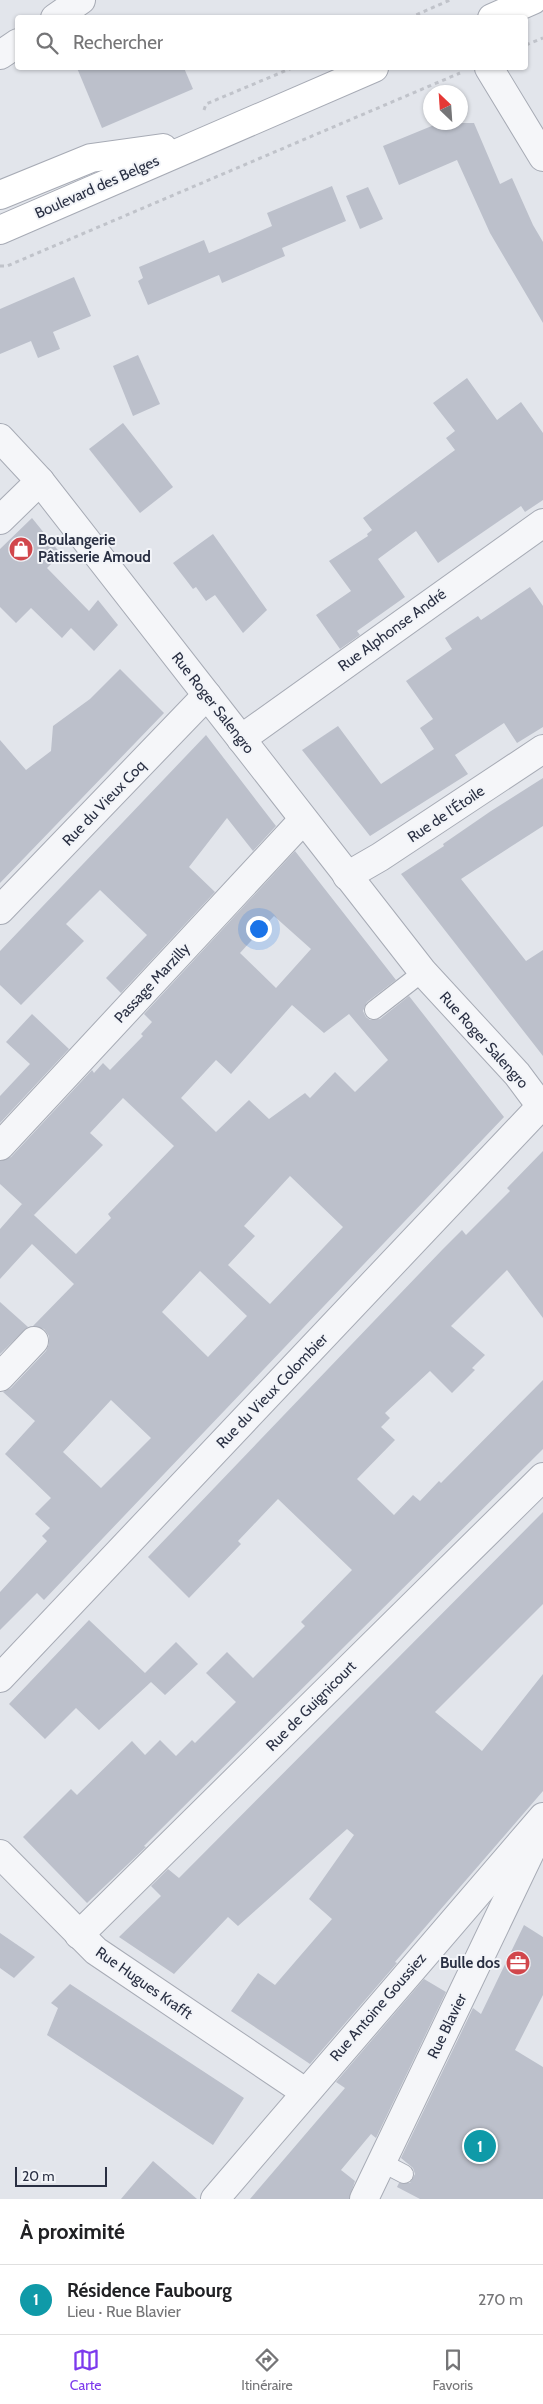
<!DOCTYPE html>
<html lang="fr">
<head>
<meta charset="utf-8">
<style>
  :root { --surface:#fff; --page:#f2f2f2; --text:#202124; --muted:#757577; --line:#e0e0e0; --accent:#7c3aed }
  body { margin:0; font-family:Cabin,sans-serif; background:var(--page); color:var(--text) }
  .compass { position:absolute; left:423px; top:85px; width:45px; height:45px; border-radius:50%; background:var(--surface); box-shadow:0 1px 4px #0004; rotate:335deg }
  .scale { position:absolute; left:15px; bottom:12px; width:92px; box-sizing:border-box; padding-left:5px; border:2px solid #2a3043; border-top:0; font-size:14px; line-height:18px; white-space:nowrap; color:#2a3043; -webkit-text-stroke:4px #f2f4f8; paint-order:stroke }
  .you { position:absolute; left:258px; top:928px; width:18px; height:18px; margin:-12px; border:4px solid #fff; border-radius:50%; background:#1a73e8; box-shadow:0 0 0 8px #1a73e833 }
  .badge { display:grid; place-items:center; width:32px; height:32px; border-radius:50%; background:var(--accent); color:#fff; font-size:16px; font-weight:700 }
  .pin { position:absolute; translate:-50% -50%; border:2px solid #fff; box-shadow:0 1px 5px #0006 }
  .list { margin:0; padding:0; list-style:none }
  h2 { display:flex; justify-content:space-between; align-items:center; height:65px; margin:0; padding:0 20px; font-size:21px }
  h2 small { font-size:16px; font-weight:400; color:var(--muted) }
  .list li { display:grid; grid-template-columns:32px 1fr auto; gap:15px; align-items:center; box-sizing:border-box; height:70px; padding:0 20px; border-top:1px solid var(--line) }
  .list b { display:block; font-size:19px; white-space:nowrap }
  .list p { margin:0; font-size:16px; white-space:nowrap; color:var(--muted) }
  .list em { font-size:16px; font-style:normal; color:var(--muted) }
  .icon { flex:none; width:28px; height:28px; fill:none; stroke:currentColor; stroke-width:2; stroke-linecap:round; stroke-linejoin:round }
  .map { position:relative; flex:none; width:543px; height:2199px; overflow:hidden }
  .search { position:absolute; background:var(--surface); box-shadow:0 1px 4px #0004; left:15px; right:15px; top:15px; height:55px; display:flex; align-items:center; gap:12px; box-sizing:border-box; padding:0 18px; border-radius:5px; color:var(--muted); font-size:19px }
  .sheet { height:135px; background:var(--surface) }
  nav { display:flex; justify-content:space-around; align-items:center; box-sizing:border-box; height:70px; border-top:1px solid var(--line); background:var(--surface); font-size:14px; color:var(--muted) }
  nav a { display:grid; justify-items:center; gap:2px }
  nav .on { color:var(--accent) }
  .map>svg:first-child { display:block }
  .building { fill:#bcc0cb; fill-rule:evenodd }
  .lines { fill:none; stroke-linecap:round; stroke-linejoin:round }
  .lane-casing { stroke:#a7abb5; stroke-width:20 }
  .street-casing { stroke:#a7abb5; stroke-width:30 }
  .secondary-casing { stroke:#a7abb5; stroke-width:30 }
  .path { stroke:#c0c3ca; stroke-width:3; stroke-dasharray:4 4; stroke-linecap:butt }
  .lane { stroke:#f5f6f9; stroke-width:18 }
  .street { stroke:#f5f6f9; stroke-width:28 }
  .secondary { stroke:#fff; stroke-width:28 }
  .labels { text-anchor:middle; stroke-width:4; stroke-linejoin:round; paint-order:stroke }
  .street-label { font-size:15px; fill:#2a3043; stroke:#f2f4f8 }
  .poi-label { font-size:15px; font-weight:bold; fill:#2a3043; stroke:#f2f4f8; text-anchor:start }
</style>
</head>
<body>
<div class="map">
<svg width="543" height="2199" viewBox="0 0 543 2199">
  <rect width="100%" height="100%" fill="#e2e5eb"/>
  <g class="building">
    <polygon points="77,68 184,68 193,89 102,128"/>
    <polygon points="439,123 474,123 500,184 512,178 533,225 543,242 543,323 490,233 457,160 399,185 383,146"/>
    <polygon points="332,186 346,221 282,248 285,256 222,283 219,275 148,305 138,281 143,278 139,267 204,240 209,253 240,240 272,226 267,213"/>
    <polygon points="368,187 383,219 360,229 346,196"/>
    <polygon points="74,277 91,316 53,332 60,349 38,358 31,341 0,354 0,309"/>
    <polygon points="138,355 160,404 133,416 113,366"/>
    <polygon points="467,378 497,420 521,402 543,433 543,500 525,512 521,506 438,563 416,531 378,559 405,597 357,631 360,635 340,649 316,615 351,591 329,561 368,536 367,534 372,530 363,518 455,450 446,438 455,431 433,403"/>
    <polygon points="123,423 173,487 140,513 89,449"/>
    <polygon points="32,518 61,554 47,568 89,611 98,600 118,625 94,651 71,628 62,638 31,608 16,623 0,607 0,549"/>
    <polygon points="213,534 267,610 243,633 215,595 206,601 196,587 193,589 173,563"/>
    <polygon points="530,587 543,606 543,727 517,743 504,723 455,755 468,774 370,836 302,750 338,726 381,784 434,749 420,728 433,719 406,681 452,649 445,638 478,616 481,620"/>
    <polygon points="120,669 164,713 0,883 0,740 26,770 51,751 53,726 90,699"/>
    <polygon points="206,735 276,826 253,851 227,818 189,867 215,892 121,993 106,978 147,935 100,890 66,924 84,941 21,1005 0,985 0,951"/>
    <polygon points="543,778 543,826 461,879 526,961 543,950 543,1056 401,874 444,846 443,844 491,811"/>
    <path d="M295,851L396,980L367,1002L363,1011L366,1017L370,1020L380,1019L409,996L504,1117L44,1600L37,1593L0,1630V1592L47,1541L42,1536L50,1528L35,1514L51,1498L5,1454L35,1421L3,1392L11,1388L46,1351L49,1344V1336L44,1329L33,1326L74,1284L32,1244L0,1279V1229L22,1204L76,1254L111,1218L108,1214L174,1146L123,1098L90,1133L103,1145L34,1215L0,1184V1161L11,1157L92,1070L94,1073L103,1063L110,1070L143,1036L141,1034L152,1022L144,1014ZM274,916L311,949L276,988L240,953ZM292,1005L324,1033L349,1014L388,1060L355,1092L335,1072L310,1098L305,1093L269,1119L249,1100L216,1132L181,1098L216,1060L231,1074ZM290,1176L343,1227L270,1304L228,1265L255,1236L244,1226ZM200,1271L247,1316L208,1357L162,1312ZM111,1400L151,1438L101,1488L63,1452Z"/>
    <polygon points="32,1014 69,1049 0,1123 0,1096 30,1064 6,1042"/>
    <polygon points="543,1151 543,1318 507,1270 451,1326 485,1355 472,1368 475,1370 452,1393 430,1371 385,1413 390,1418 381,1427 395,1440 357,1479 394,1515 413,1495 420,1501 439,1481 441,1483 543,1380 543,1449 144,1846 146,1847 87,1903 23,1837 71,1789 77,1795 132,1741 145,1755 160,1740 176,1756 192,1740 195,1743 236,1702 206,1673 227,1652 253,1678 305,1626 301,1622 352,1570 278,1499 238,1541 241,1544 189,1598 148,1557 442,1250 462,1230 466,1235 510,1191 507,1188"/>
    <polygon points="0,1302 28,1327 0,1354"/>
    <polygon points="543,1512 543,1604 435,1712 482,1751 543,1674 543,1791 395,1962 397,1963 310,2064 231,2011 258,1973 275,1985 332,1919 309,1899 354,1835 347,1829 238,1926 228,1917 174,1974 119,1937 161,1896 151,1886 168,1869 179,1878"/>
    <polygon points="89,1620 145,1673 176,1642 198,1664 165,1695 151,1682 99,1730 76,1708 45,1739 9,1704"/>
    <polygon points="524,1925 543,1937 543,1995 515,2050 543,2067 543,2199 420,2199 397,2187 399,2183 410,2183 415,2174 413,2168 401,2158 473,2008 481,2014"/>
    <polygon points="0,1933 35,1957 14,1978 0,1968"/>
    <polygon points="424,1979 446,1992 376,2138 371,2134 341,2170 355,2181 349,2199 250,2199 345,2088 336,2082"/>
    <polygon points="70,1984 244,2098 213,2145 47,2035 58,2008 51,2003"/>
    <polygon points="153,2161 197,2199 121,2199"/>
  </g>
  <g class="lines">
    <defs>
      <g id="lane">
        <polyline points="374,1010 423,972"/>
        <polyline points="381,2162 404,2174"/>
      </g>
      <g id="street">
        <polyline points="55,18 81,0"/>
        <polyline points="0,55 18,43"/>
        <polyline points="489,68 543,157"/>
        <polyline points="0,438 40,481 423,972 517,1074 543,1109"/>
        <polyline points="0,520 40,481"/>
        <polyline points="241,739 543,523"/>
        <polyline points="347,876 380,857 543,749"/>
        <polyline points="0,910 207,695"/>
        <polyline points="0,1146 303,820"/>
        <polyline points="0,1377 34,1341"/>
        <polyline points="0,1678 543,1104"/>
        <polyline points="0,1854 96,1951 305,2092"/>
        <polyline points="79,1935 543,1477"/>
        <polyline points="215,2199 543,1817"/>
        <polyline points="364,2199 536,1840"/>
      </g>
      <g id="secondary">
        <polyline points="492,18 533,0"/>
        <polyline points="0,195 91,158 163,148"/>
        <polyline points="0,230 374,68"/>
      </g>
    </defs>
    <use href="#lane" class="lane-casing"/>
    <use href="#street" class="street-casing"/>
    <use href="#secondary" class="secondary-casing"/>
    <g class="path">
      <polyline points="409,18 450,0"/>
      <polyline points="526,45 543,38"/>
      <polyline points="204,110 206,104 292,68"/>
      <polyline points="0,266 7,266 460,73"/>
    </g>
    <use href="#lane" class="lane"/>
    <use href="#street" class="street"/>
    <use href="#secondary" class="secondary"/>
  </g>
  <defs>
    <symbol id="shop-disc" viewBox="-11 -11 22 22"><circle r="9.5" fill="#d1474c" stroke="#f2f4f8"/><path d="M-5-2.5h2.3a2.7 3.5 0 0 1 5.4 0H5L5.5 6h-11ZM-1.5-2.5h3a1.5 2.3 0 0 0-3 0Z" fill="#fff"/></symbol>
    <symbol id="office-disc" viewBox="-11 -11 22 22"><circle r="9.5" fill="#d1474c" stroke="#f2f4f8"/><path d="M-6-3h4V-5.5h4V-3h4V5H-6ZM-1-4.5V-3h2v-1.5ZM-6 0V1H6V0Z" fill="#fff"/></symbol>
  </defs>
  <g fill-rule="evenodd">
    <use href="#shop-disc" x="7" y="535" width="28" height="28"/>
    <use href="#office-disc" x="504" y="1949" width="28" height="28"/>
  </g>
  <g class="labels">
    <g class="street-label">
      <text transform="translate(97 187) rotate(-24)" y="5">Boulevard des Belges</text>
      <text transform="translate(392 630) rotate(-36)" y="5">Rue Alphonse André</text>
      <text transform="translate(213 703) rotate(52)" y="5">Rue Roger Salengro</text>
      <text transform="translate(104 803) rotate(-46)" y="5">Rue du Vieux Coq</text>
      <text transform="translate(446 814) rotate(-34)" y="5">Rue de l'Étoile</text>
      <text transform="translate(152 983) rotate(-47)" y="5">Passage Marzilly</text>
      <text transform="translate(484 1040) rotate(48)" y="5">Rue Roger Salengro</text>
      <text transform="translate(272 1391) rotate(-46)" y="5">Rue du Vieux Colombier</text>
      <text transform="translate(311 1706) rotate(-45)" y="5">Rue de Guignicourt</text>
      <text transform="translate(144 1983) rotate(35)" y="5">Rue Hugues Krafft</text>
      <text transform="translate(378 2007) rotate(-49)" y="5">Rue Antoine Goussiez</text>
      <text transform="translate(447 2026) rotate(-64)" y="5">Rue Blavier</text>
    </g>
    <g class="poi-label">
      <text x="38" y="545">Boulangerie<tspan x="38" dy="17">Pâtisserie Amoud</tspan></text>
      <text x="500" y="1968" text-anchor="end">Bulle dos</text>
    </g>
  </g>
</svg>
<svg class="compass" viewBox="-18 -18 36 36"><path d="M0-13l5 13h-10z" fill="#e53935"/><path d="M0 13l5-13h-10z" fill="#757577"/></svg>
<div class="scale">20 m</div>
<div class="you"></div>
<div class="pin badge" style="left:480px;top:2146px;background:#0f9aa8">1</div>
<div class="search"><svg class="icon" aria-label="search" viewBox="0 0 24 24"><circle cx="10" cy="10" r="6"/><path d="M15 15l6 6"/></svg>Rechercher</div>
</div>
<section class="sheet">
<h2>À proximité<small></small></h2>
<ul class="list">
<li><span class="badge" style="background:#0f9aa8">1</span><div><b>Résidence Faubourg</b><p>Lieu · Rue Blavier</p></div><em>270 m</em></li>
</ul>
</section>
<nav>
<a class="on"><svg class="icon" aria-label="map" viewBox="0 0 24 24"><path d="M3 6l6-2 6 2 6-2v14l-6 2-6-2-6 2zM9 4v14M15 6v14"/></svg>Carte</a>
<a><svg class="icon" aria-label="directions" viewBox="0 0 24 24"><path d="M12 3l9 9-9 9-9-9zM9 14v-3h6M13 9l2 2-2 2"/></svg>Itinéraire</a>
<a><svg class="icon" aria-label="saved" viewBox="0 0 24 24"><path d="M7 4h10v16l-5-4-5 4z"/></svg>Favoris</a>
</nav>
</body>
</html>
